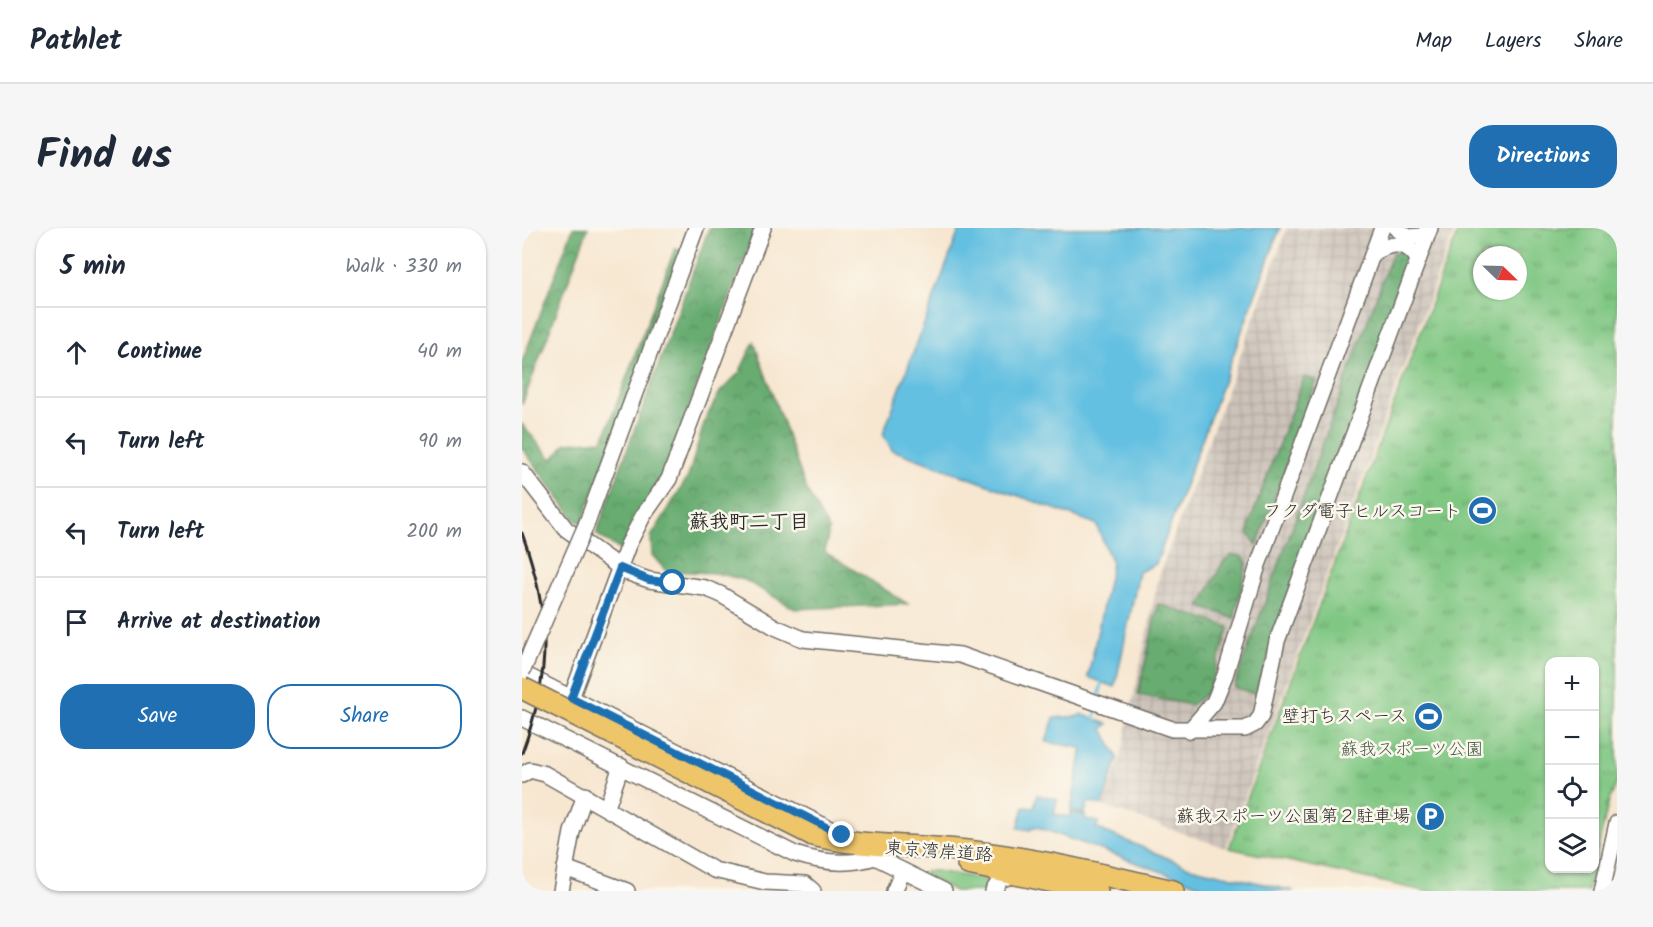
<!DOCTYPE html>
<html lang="en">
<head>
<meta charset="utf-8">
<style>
  :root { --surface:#fff; --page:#f6f6f7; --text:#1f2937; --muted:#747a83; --line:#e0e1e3; --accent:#1f6fb2 }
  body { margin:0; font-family:Kalam,"Klee One",sans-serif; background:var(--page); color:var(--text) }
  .controls { position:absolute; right:18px; bottom:18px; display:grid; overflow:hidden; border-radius:12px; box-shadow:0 2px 4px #0004 }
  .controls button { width:54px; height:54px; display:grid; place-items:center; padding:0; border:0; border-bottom:2px solid var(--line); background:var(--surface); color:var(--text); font:30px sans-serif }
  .compass { position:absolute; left:951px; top:18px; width:54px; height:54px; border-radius:50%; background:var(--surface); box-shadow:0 2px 4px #0004; rotate:113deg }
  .stop { position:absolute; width:18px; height:18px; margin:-14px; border:4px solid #1f6fb2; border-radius:50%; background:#fff }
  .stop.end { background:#1f6fb2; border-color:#fff; box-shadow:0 2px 6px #0008 }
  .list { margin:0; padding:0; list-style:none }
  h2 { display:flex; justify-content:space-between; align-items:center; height:78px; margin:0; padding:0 24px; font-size:26px }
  h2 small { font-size:20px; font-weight:400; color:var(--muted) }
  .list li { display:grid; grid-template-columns:39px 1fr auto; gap:18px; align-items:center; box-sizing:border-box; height:90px; padding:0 24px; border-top:2px solid var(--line) }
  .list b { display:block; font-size:22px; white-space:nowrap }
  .list em { font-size:20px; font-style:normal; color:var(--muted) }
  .actions { display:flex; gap:12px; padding:18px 24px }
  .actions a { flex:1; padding:14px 0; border:2px solid var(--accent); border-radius:24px; text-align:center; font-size:21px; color:var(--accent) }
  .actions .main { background:var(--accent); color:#fff }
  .icon { flex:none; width:33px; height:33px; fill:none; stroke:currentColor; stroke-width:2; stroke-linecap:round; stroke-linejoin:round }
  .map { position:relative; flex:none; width:1095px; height:663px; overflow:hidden; border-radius:24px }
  header { display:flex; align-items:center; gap:36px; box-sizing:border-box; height:84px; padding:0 30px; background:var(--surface); border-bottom:2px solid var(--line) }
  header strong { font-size:28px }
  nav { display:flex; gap:33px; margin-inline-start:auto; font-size:21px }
  .intro { display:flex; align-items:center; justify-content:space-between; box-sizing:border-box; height:144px; padding:0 36px }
  h1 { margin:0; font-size:42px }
  .button { padding:15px 27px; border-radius:24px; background:var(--accent); color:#fff; font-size:21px; font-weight:700 }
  main { display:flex; gap:36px; padding:0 36px }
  aside { flex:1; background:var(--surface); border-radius:24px; box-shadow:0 2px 4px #0004 }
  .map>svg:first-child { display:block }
  .industrial { fill:url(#industrial-grid) }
  .green { fill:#80c783; stroke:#567957; stroke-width:1.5 }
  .forest { fill:url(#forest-crowns); stroke:#4a6c4e; stroke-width:1.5 }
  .park { fill:url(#park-tufts); stroke:#567957; stroke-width:1.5; fill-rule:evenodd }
  .water { fill:#63c0e1; stroke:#477686; stroke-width:1.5 }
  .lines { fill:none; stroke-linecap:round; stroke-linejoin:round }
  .stream { stroke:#63c0e1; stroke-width:3 }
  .minor-casing { stroke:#726d65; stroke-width:18 }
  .highway-casing { stroke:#726d65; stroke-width:24 }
  .minor { stroke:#fff; stroke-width:15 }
  .highway { stroke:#eec569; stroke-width:21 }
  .rail { stroke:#2b2b2b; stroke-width:3 }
  .minor-bridge-casing { stroke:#726d65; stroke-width:18; stroke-linecap:butt }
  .highway-bridge-casing { stroke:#726d65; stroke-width:24; stroke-linecap:butt }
  .minor-bridge { stroke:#fff; stroke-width:15 }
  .highway-bridge { stroke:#eec569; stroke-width:21 }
  .route { stroke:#1f6fb2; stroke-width:8 }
  .labels { text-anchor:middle; stroke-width:5; stroke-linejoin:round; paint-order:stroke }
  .poi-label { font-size:18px; fill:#2b2b2b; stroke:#fbf7ec; text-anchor:end }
  .park-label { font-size:18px; fill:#445a45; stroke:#fbf7ec }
  .street-label { font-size:18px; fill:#2b2b2b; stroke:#fbf7ec }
  .neighbourhood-label { font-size:20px; font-weight:bold; fill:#2b2b2b; stroke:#fbf7ec }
</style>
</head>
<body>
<header>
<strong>Pathlet</strong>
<nav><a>Map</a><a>Layers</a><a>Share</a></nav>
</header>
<div class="intro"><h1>Find us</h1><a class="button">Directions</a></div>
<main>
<aside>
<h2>5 min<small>Walk · 330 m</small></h2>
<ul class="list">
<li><svg class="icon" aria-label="ahead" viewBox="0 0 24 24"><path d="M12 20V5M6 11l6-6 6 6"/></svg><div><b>Continue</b></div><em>40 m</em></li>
<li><svg class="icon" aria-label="left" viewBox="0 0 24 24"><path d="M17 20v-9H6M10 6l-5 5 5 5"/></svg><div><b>Turn left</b></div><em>90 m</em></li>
<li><svg class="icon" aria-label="left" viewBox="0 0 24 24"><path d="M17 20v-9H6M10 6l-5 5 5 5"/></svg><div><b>Turn left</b></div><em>200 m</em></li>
<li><svg class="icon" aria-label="arrive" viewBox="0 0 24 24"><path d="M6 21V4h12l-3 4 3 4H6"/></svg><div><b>Arrive at destination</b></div></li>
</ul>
<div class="actions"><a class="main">Save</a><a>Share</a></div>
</aside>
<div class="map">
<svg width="1095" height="663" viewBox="0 0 1095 663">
  <defs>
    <pattern id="industrial-grid" width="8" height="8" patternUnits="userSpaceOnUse" patternTransform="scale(1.5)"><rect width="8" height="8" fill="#ccc2b9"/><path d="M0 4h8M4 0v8" fill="none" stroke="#afa79f"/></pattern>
    <pattern id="forest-crowns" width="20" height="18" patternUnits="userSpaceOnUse" patternTransform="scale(1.5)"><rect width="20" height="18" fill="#68ac71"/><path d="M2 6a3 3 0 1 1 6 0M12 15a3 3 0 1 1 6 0" fill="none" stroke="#568c5d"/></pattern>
    <pattern id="park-tufts" width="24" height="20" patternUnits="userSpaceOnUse" patternTransform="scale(1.5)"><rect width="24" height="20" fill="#80c783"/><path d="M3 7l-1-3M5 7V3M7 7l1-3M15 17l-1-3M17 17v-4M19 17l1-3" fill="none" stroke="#69a26b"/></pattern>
  </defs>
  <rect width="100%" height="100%" fill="#fbf7ec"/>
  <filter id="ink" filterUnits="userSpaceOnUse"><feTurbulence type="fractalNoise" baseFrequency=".0167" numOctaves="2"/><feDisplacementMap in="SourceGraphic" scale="12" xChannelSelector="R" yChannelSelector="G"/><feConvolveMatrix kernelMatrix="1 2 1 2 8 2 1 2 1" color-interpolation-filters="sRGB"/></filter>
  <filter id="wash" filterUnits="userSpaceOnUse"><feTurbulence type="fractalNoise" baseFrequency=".008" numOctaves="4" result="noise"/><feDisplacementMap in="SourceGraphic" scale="24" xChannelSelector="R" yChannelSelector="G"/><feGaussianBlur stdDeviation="1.35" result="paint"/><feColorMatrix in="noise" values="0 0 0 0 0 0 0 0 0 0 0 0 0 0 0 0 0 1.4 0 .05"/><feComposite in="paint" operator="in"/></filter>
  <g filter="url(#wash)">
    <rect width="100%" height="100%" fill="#f7e7d1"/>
    <polygon class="industrial" points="765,0 933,0 704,620 581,578 599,529 637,348"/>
    <polygon class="green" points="403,643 413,643 463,651 465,663 433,663 402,647"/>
    <g class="forest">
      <polygon points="51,0 66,0 0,177 0,134"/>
      <polygon points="187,0 234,0 139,254 98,322 74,306"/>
      <polygon points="153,21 161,23 60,295 54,293 0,220 0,196 30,232 44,215 81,212"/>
      <polygon points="876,24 884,25 890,37 733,466 712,459 870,26"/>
      <polygon points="232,114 285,263 307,302 303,324 386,376 273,381 223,352 193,345 144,343 130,327 129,309 166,249 183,192 198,164 217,145"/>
      <polygon points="782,149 795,153 735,317 726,305 728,294"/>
      <polygon points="710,327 720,328 725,335 712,390 678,379 701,334"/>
      <polygon points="636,376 707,399 686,464 669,477 616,467"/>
    </g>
    <path class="park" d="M937,0H1095V554L1086,576L1073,635L1072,434H1028V640L1071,641L1066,663H902L707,620ZM960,27H996V63H960Z"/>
    <g class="water">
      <polygon points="438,0 758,0 634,336 617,344 593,459 566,449 590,335 574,296 370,222 361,206"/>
      <polygon points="559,486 586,496 581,501 596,530 580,577 566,574 563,585 549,583 560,520 524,514 532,490 557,488"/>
      <polygon points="515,567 535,571 532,586 548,589 549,585 563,587 563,591 577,594 574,600 667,639 772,663 696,663 685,660 515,599 510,599 509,602 496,600 502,579 512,580"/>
    </g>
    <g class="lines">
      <g class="stream">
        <polyline points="577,470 580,453"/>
        <polyline points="572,494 575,479"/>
      </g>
    </g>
  </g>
  <g filter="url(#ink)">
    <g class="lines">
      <defs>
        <g id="minor">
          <polyline points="874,0 886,9 900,8 907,1"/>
          <path d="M851,26C867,14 886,12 896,32"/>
          <polyline points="0,244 44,301 104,344 127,352 183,360 198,366 253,399 281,411 438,427 650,501 723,501 733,496 739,488 755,413 908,0"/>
          <polyline points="64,297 174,0"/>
          <polyline points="0,445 320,607 353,629 422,663"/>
          <polyline points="49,470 106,317 121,288 147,251 241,0"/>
          <path d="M0,490L273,626C300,635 326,638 353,629"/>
          <polyline points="667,503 692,474 703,447 736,337 860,0"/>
          <polyline points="0,547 8,542 23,546 192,642 243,654 283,656 291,663"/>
          <polyline points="85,579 99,538"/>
          <polyline points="43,640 105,663"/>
          <polyline points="39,663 50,604 63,567"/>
          <polyline points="372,663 381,643"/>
          <polyline points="471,663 479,651 494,647"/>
          <polyline points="1080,663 1095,595"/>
        </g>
        <g id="highway">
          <path d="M291,607C344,620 392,616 445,623C515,631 583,647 651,663"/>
          <polyline points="446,636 575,663"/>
        </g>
      </defs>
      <use href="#minor" class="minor-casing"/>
      <use href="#highway" class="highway-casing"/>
      <use href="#minor" class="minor"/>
      <use href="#highway" class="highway"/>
      <path class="rail" d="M0,305C29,386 30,444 0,525"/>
      <defs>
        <polyline id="minor-bridge" points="0,444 64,297"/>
        <polyline id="highway-bridge" points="0,460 291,607"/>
      </defs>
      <use href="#minor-bridge" class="minor-bridge-casing"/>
      <use href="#highway-bridge" class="highway-bridge-casing"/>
      <use href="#minor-bridge" class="minor-bridge"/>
      <use href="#highway-bridge" class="highway-bridge"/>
    </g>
  </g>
  <g class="lines" filter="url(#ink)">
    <polyline class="route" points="151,355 127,352 98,340 49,470 320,607"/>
  </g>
  <defs>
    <symbol id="stadium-disc" viewBox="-11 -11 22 22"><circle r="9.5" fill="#1f6fb2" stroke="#fbf7ec"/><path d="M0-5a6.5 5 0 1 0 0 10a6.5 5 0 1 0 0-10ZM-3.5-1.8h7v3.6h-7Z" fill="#fff"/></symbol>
    <symbol id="parking-disc" viewBox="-11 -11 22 22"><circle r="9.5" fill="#1f6fb2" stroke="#fbf7ec"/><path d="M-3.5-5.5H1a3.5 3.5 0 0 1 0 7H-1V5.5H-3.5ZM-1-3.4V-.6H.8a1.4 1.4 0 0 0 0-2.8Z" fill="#fff"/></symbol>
  </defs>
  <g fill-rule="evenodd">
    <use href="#stadium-disc" x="944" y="266" width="33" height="33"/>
    <use href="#stadium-disc" x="890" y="472" width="33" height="33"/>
    <use href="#parking-disc" x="892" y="572" width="33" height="33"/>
  </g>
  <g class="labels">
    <g class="poi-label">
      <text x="939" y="289">フクダ電子ヒルスコート</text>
      <text x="885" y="494">壁打ちスペース</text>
      <text x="888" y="594">蘇我スポーツ公園第２駐車場</text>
    </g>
    <g class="park-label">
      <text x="890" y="527">蘇我スポーツ公園</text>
    </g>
    <g class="street-label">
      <text transform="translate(417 623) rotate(4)" y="6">東京湾岸道路</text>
    </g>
    <g class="neighbourhood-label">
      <text x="227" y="300">蘇我町二丁目</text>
    </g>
  </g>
</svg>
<div class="controls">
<button>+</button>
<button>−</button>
<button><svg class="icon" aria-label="locate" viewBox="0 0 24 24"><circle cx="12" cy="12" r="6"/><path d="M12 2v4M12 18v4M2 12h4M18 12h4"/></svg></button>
<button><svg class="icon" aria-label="layers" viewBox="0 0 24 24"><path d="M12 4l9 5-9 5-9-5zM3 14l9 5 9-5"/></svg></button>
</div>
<svg class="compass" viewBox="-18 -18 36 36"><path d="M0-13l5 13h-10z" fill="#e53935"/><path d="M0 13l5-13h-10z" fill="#747a83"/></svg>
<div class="stop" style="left:151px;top:355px"></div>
<div class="stop end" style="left:320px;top:607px"></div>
</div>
</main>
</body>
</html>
